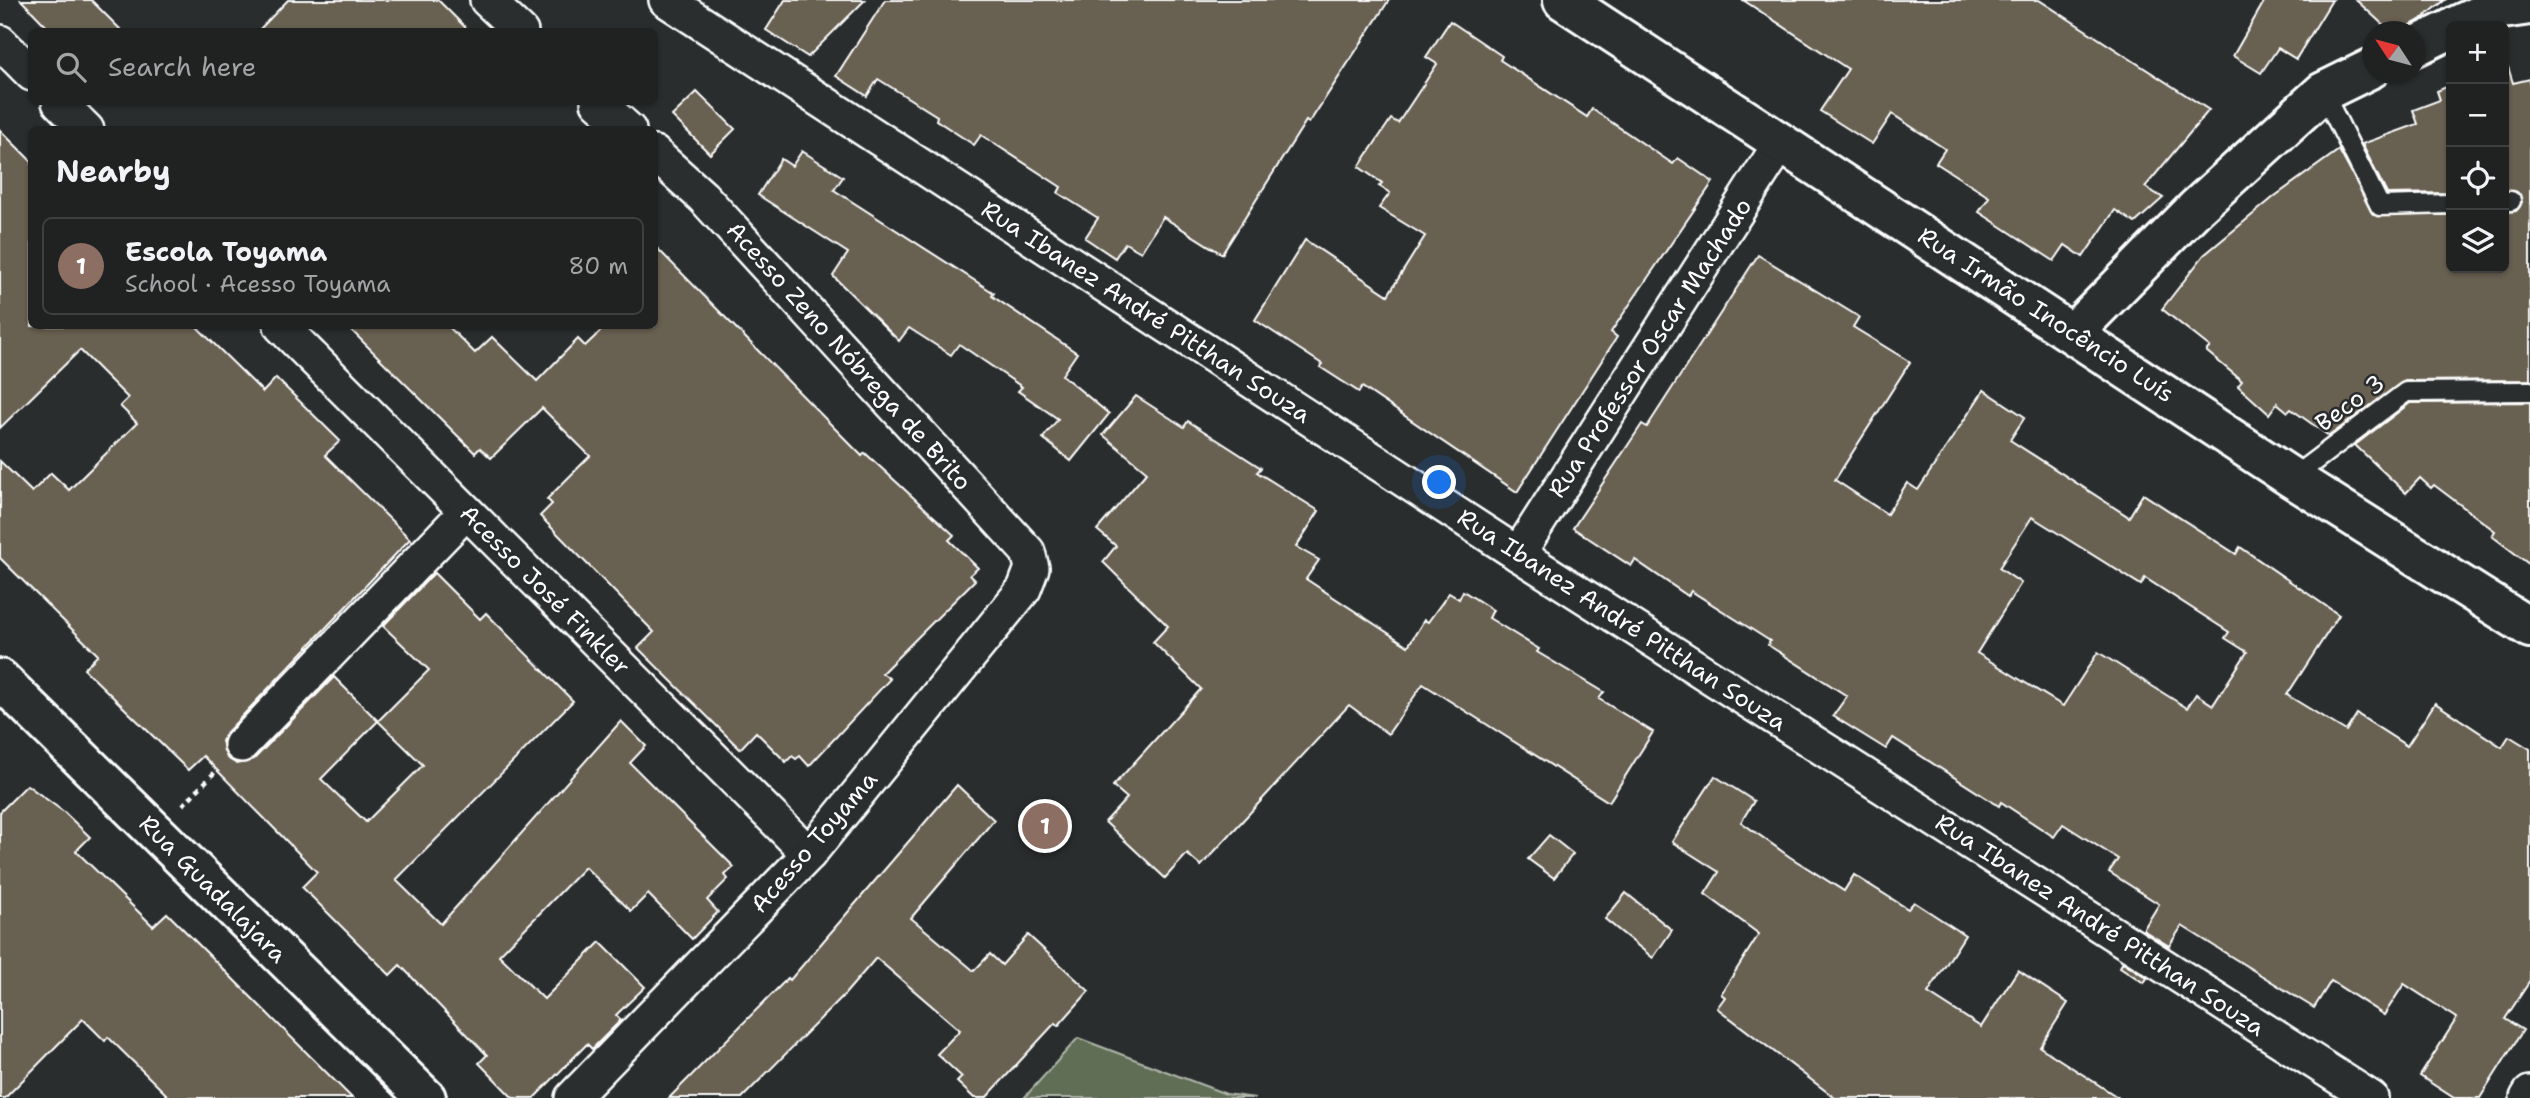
<!DOCTYPE html>
<html lang="en">
<head>
<meta charset="utf-8">
<style>
  :root { --surface:#202222; --page:#2d2f2f; --text:#f1f3f6; --muted:#a2a4a5; --line:#3d3f40; --accent:#bca0f2 }
  body { margin:0; font-family:"Shantell Sans",sans-serif; background:var(--page); color:var(--text) }
  .controls { position:absolute; right:21px; top:21px; display:grid; overflow:hidden; border-radius:10px; box-shadow:0 2px 5px #0004 }
  .controls button { width:63px; height:63px; display:grid; place-items:center; padding:0; border:0; border-bottom:2px solid var(--line); background:var(--surface); color:var(--text); font:35px sans-serif }
  .compass { position:absolute; left:2362px; top:21px; width:63px; height:63px; border-radius:50%; background:var(--surface); box-shadow:0 2px 5px #0004; rotate:306deg }
  .you { position:absolute; left:1440px; top:483px; width:24px; height:24px; margin:-18px; border:5px solid #fff; border-radius:50%; background:#1a73e8; box-shadow:0 0 0 10px #1a73e833 }
  .badge { display:grid; place-items:center; width:46px; height:46px; border-radius:50%; background:var(--accent); color:#fff; font-size:23px; font-weight:700 }
  .pin { position:absolute; translate:-50% -50%; border:4px solid #fff; box-shadow:0 2px 7px #0006 }
  .list { margin:0; padding:0; list-style:none }
  h2 { display:flex; justify-content:space-between; align-items:center; height:91px; margin:0; padding:0 28px; font-size:30px }
  h2 small { font-size:23px; font-weight:400; color:var(--muted) }
  .list li { display:grid; grid-template-columns:46px 1fr auto; gap:21px; align-items:center; box-sizing:border-box; height:98px; margin:0 14px 14px; padding:0 14px; border:2px solid var(--line); border-radius:10px }
  .list b { display:block; font-size:26px; white-space:nowrap }
  .list p { margin:0; font-size:23px; white-space:nowrap; color:var(--muted) }
  .list em { font-size:23px; font-style:normal; color:var(--muted) }
  .icon { flex:none; width:38px; height:38px; fill:none; stroke:currentColor; stroke-width:2; stroke-linecap:round; stroke-linejoin:round }
  .map { position:relative; flex:none; width:2530px; height:1098px; overflow:hidden }
  .search { position:absolute; background:var(--surface); box-shadow:0 2px 5px #0004; left:28px; top:28px; width:630px; height:77px; display:flex; align-items:center; gap:18px; box-sizing:border-box; padding:0 24px; border-radius:10px; color:var(--muted); font-size:26px }
  .panel { position:absolute; background:var(--surface); box-shadow:0 2px 5px #0004; left:28px; top:126px; width:630px; height:203px; border-radius:10px }
  .map>svg:first-child { display:block }
  .green { fill:#606e56; stroke:#b0b6aa; stroke-width:2 }
  .building { fill:#686151; stroke:#fff; stroke-width:2; fill-rule:evenodd }
  .lines { fill:none; stroke-linecap:round; stroke-linejoin:round }
  .lane-casing { stroke:#fff; stroke-width:23 }
  .street-casing { stroke:#fff; stroke-width:38 }
  .secondary-casing { stroke:#fff; stroke-width:44 }
  .path { stroke:#fff; stroke-width:4.5; stroke-dasharray:5 5; stroke-linecap:butt }
  .lane { stroke:#2a2d2e; stroke-width:18 }
  .street { stroke:#2a2d2e; stroke-width:33 }
  .secondary { stroke:#2a2d2e; stroke-width:38 }
  .labels { text-anchor:middle; stroke-width:5; stroke-linejoin:round; paint-order:stroke }
  .street-label { font-size:24px; fill:#fff; stroke:#2a2d2e }
</style>
</head>
<body>
<div class="map">
<svg width="2530" height="1098" viewBox="0 0 2530 1098">
  <rect width="100%" height="100%" fill="#2a2d2e"/>
  <filter id="ink" filterUnits="userSpaceOnUse"><feTurbulence type="fractalNoise" baseFrequency=".0143" numOctaves="2"/><feDisplacementMap in="SourceGraphic" scale="14" xChannelSelector="R" yChannelSelector="G"/><feConvolveMatrix kernelMatrix="1 2 1 2 8 2 1 2 1" color-interpolation-filters="sRGB"/></filter>
  <g filter="url(#ink)">
    <polygon class="green" points="1078,1038 1226,1094 1255,1098 1024,1098"/>
    <g class="building">
      <polygon points="21,0 91,0 123,32 52,32"/>
      <polygon points="288,0 438,0 470,32 257,32"/>
      <polygon points="785,0 865,0 808,57 766,30"/>
      <polygon points="885,0 1389,0 1309,123 1306,121 1222,254 1163,217 1141,252 1125,243 1115,258 1085,238 1098,218 1058,193 1061,187 981,135 974,145 936,120 937,116 878,79 867,96 836,76"/>
      <polygon points="1743,0 2039,0 2209,110 2145,187 2163,198 2135,223 2115,210 2083,257 2065,245 2054,261 1979,212 1989,197 1936,163 1945,149 1892,114 1872,144 1820,111 1848,69"/>
      <polygon points="2265,0 2332,0 2296,59 2278,48 2261,73 2233,56"/>
      <polygon points="2356,0 2445,0 2423,18 2399,32 2391,32"/>
      <polygon points="1450,21 1502,56 1500,60 1587,117 1592,109 1673,164 1678,158 1713,182 1611,332 1617,337 1517,492 1362,387 1359,392 1320,367 1322,364 1255,320 1305,240 1388,295 1425,236 1379,208 1390,193 1379,186 1382,183 1359,167 1391,119 1398,123 1437,64 1426,57"/>
      <polygon points="2508,67 2513,83 2530,79 2530,380 2405,381 2329,436 2291,409 2288,412 2277,403 2269,414 2238,386 2242,381 2206,351 2210,347 2162,309 2204,255 2275,196 2339,150 2374,215 2451,215 2451,268 2504,268 2504,212 2516,211 2522,202 2517,192 2504,190 2504,68"/>
      <polygon points="2451,85 2451,193 2387,194 2362,144 2418,124 2413,110 2440,100 2437,91"/>
      <polygon points="697,92 735,129 710,154 672,116"/>
      <path d="M0,130L32,162V326H196L263,392L276,378L340,441L325,455L410,539L227,732L222,741L227,758L237,764L254,759L334,677L378,721L429,670L383,626L434,573L480,619L486,613L573,701L396,880L441,924L621,721L646,746L630,763L734,867L725,875L728,879L707,900L718,912L692,939L648,894L631,911L585,867L499,955L544,999L600,942L645,987L616,1015L621,1020L592,1049L587,1044L534,1098H513L479,1063L487,1055L400,965L390,975L302,887L317,872L203,756L188,770L84,669L98,655L0,558V461L32,492L51,473L69,490L137,423L120,406L128,398L80,350L0,428ZM378,721L423,765L366,822L321,779Z"/>
      <polygon points="802,151 843,177 834,190 994,293 992,296 1077,353 1062,375 1109,414 1071,461 1043,438 1058,419 1018,391 1022,387 959,344 951,355 909,328 899,341 833,276 848,253 758,195 781,159 792,166"/>
      <polygon points="654,245 862,456 865,453 954,535 949,540 978,568 970,575 975,580 882,673 890,679 809,766 800,756 796,759 792,756 786,762 756,732 740,749 638,648 654,632 540,516 552,504 547,499 590,456 542,408 491,458 480,448 475,453 347,326 448,326 475,353 492,337 537,381 578,339 585,346 606,326 654,326"/>
      <path d="M1758,255L1859,317L1853,327L1910,362L1835,480L1887,514L1907,483L1918,490L1984,390L2025,417L2010,440L2129,517L2143,494L2236,554L2240,547L2339,615L2287,695L2346,731L2357,714L2407,746L2435,703L2502,747L2509,736L2530,749V981L2505,1019L2523,1030L2480,1098H2454L2420,1076L2457,1018L2404,984L2384,1015L2331,981L2314,1008L2182,926L2169,946L2143,930L2159,904L2109,872L2118,859L2063,824L2054,837L2001,802L1999,806L1893,738L1886,749L1833,716L1847,696L1768,645L1770,641L1691,591L1688,596L1635,560L1631,566L1573,528L1642,424L1647,427ZM2032,517L2141,585L2145,578L2229,632L2225,638L2247,652L2213,705L2196,694L2187,708L2098,652L2063,706L1977,653L2021,583L1999,568Z"/>
      <polygon points="1136,396 1184,427 1188,421 1261,468 1257,472 1319,511 1296,547 1319,560 1306,579 1408,646 1424,620 1428,622 1449,593 1459,599 1463,591 1493,610 1489,618 1539,649 1537,652 1604,692 1599,699 1653,732 1609,802 1423,684 1388,734 1349,705 1201,866 1187,854 1165,878 1105,822 1127,798 1113,786 1201,689 1153,642 1168,626 1103,562 1116,546 1097,530 1147,472 1103,435"/>
      <polygon points="2530,402 2530,565 2492,536 2495,531 2434,485 2431,488 2420,478 2406,493 2355,445 2410,403"/>
      <polygon points="1715,776 1754,801 1741,822 1790,857 1844,891 1854,875 1908,909 1914,902 1965,935 1928,993 1981,1027 2018,970 2068,1003 2040,1047 2119,1098 1835,1098 1717,1008 1725,997 1721,994 1759,934 1705,894 1719,872 1672,842"/>
      <polygon points="27,785 64,812 90,837 76,851 153,926 167,913 352,1098 170,1098 108,1037 105,1041 83,1019 5,1098 0,1098 0,812"/>
      <polygon points="957,785 994,820 911,918 974,971 990,954 1002,965 1028,935 1089,991 1058,1026 1055,1023 986,1098 974,1098 957,1082 962,1077 937,1054 960,1030 876,958 845,994 742,1098 669,1098 788,978 790,980"/>
      <polygon points="1549,835 1573,854 1554,878 1528,859"/>
      <polygon points="1626,893 1672,930 1653,958 1605,919"/>
      <polygon points="2123,962 2147,978 2144,983 2120,967"/>
    </g>
    <g class="lines">
      <defs>
        <g id="lane">
          <polyline points="2323,92 2380,206 2451,204"/>
          <polyline points="2504,201 2511,201"/>
          <polyline points="2292,478 2406,392 2530,391"/>
        </g>
        <g id="street">
          <polyline points="487,0 521,32"/>
          <polyline points="666,0 1518,554 2371,1098"/>
          <polyline points="0,42 32,74"/>
          <polyline points="59,102 87,130"/>
          <polyline points="598,102 629,130"/>
          <polyline points="281,326 809,854"/>
          <polyline points="1518,554 1782,141"/>
          <polyline points="241,745 466,512"/>
          <polyline points="572,1098 809,854 1024,589 1032,568 1028,552 703,197 654,153"/>
          <polyline points="2527,1098 2530,1093"/>
        </g>
        <g id="secondary">
          <polyline points="1563,0 2292,478 2530,628"/>
          <polyline points="2456,26 2488,11 2530,5"/>
          <polyline points="2414,47 2451,29"/>
          <polyline points="2073,333 2196,208 2323,92 2372,68"/>
          <polyline points="0,679 426,1098"/>
        </g>
      </defs>
      <use href="#lane" class="lane-casing"/>
      <use href="#street" class="street-casing"/>
      <use href="#secondary" class="secondary-casing"/>
      <polyline class="path" points="183,805 216,771"/>
      <use href="#lane" class="lane"/>
      <use href="#street" class="street"/>
      <use href="#secondary" class="secondary"/>
    </g>
  </g>
  <g class="labels">
    <g class="street-label">
      <text transform="translate(1146 312) rotate(33)" y="8">Rua Ibanez André Pitthan Souza</text>
      <text transform="translate(2046 315) rotate(33)" y="8">Rua Irmão Inocêncio Luís</text>
      <text transform="translate(1650 348) rotate(-57)" y="8">Rua Professor Oscar Machado</text>
      <text transform="translate(849 356) rotate(48)" y="8">Acesso Zeno Nóbrega de Brito</text>
      <text transform="translate(2350 403) rotate(-36)" y="8">Beco 3</text>
      <text transform="translate(545 590) rotate(45)" y="8">Acesso José Finkler</text>
      <text transform="translate(1622 620) rotate(33)" y="8">Rua Ibanez André Pitthan Souza</text>
      <text transform="translate(814 842) rotate(-49)" y="8">Acesso Toyama</text>
      <text transform="translate(213 889) rotate(45)" y="8">Rua Guadalajara</text>
      <text transform="translate(2100 925) rotate(33)" y="8">Rua Ibanez André Pitthan Souza</text>
    </g>
  </g>
</svg>
<div class="controls">
<button>+</button>
<button>−</button>
<button><svg class="icon" aria-label="locate" viewBox="0 0 24 24"><circle cx="12" cy="12" r="6"/><path d="M12 2v4M12 18v4M2 12h4M18 12h4"/></svg></button>
<button><svg class="icon" aria-label="layers" viewBox="0 0 24 24"><path d="M12 4l9 5-9 5-9-5zM3 14l9 5 9-5"/></svg></button>
</div>
<svg class="compass" viewBox="-18 -18 36 36"><path d="M0-13l5 13h-10z" fill="#e53935"/><path d="M0 13l5-13h-10z" fill="#a2a4a5"/></svg>
<div class="you"></div>
<div class="pin badge" style="left:1045px;top:826px;background:#8d6e63">1</div>
<div class="search"><svg class="icon" aria-label="search" viewBox="0 0 24 24"><circle cx="10" cy="10" r="6"/><path d="M15 15l6 6"/></svg>Search here</div>
<section class="panel">
<h2>Nearby<small></small></h2>
<ul class="list">
<li><span class="badge" style="background:#8d6e63">1</span><div><b>Escola Toyama</b><p>School · Acesso Toyama</p></div><em>80 m</em></li>
</ul>
</section>
</div>
</body>
</html>
